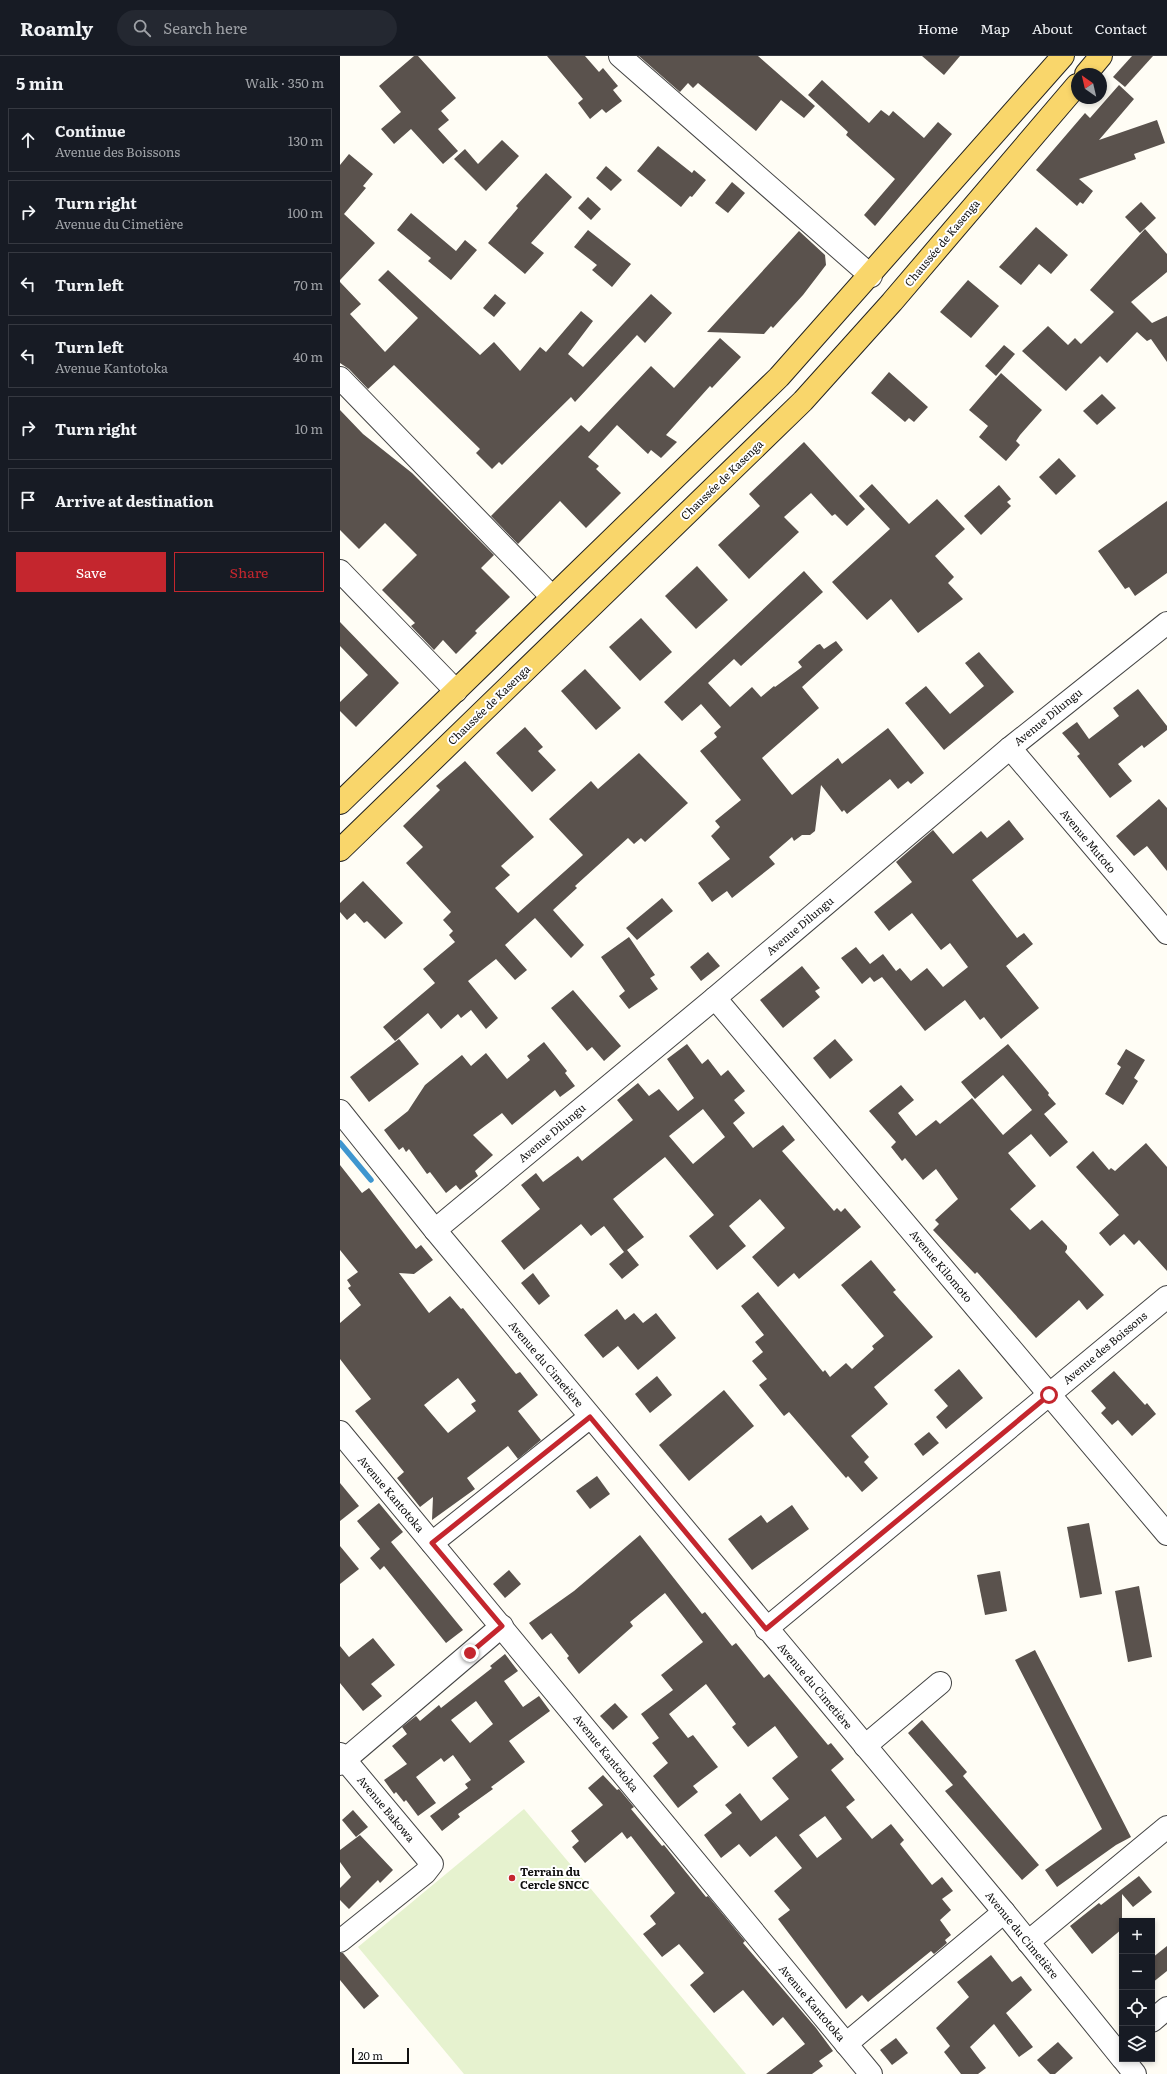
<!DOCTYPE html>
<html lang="en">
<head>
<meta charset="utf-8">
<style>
  :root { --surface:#171b24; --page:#242831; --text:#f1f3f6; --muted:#9ea1a6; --line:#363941; --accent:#c4262e }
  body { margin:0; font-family:Literata,serif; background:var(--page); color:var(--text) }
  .controls { position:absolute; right:12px; bottom:12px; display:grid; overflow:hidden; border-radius:0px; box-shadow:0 2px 6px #0003 }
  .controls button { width:36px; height:36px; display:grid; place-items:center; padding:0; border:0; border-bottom:1px solid var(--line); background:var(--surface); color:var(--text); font:20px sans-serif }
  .compass { position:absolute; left:731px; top:12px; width:36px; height:36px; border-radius:50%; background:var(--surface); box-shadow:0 2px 6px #0003; rotate:326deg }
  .scale { position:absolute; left:12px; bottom:10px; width:57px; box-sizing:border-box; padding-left:4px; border:2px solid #111; border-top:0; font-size:11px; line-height:14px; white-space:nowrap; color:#111; -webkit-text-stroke:3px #fff; paint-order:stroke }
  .stop { position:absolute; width:12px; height:12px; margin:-9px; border:3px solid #c4262e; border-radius:50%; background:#fff }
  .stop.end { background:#c4262e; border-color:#fff; box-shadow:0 1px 4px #0008 }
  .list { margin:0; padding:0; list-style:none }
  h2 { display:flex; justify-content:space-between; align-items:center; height:52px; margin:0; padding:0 16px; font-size:17px }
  h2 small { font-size:13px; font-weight:400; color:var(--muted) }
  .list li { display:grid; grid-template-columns:26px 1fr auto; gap:12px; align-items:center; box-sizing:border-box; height:64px; margin:0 8px 8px; padding:0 8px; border:1px solid var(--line); border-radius:0px }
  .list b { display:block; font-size:15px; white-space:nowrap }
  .list p { margin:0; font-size:13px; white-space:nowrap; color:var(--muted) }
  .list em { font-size:13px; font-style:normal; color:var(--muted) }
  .actions { display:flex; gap:8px; padding:12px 16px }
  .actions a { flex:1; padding:9px 0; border:1px solid var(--accent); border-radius:0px; text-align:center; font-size:14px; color:var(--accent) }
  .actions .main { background:var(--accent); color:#fff }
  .icon { flex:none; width:22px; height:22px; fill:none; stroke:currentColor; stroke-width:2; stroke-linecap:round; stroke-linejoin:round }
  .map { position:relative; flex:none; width:827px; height:2018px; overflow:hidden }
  header { display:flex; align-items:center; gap:24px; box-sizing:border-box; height:56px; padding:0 20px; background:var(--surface); border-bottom:1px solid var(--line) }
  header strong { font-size:19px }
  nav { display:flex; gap:22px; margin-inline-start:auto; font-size:14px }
  .search { width:280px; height:36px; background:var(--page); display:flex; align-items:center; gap:10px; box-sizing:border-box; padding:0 14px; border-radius:22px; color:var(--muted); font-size:15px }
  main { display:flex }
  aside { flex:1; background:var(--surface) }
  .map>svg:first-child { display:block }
  .pitch { fill:#e6f2cf }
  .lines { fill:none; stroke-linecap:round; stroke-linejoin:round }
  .stream { stroke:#3f96cf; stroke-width:5.5 }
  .building { fill:#5a524d; fill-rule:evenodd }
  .minor-casing { stroke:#444; stroke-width:24 }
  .major-casing { stroke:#222; stroke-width:24 }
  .minor { stroke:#fff; stroke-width:22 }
  .major { stroke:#f9d66b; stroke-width:22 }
  .route { stroke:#c4262e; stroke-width:5 }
  .poi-dot { fill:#c4262e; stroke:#fff; stroke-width:1.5 }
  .labels { text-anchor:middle; stroke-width:4; stroke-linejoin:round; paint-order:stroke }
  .street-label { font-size:11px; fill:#111; stroke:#fff }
  .poi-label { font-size:11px; font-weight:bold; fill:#111; stroke:#fff; text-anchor:start }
</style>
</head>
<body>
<header>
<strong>Roamly</strong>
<div class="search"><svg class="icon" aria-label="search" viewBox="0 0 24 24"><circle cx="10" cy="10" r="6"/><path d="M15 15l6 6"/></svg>Search here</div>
<nav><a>Home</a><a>Map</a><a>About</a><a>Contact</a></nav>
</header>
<main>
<aside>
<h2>5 min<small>Walk · 350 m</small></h2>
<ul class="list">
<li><svg class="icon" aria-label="ahead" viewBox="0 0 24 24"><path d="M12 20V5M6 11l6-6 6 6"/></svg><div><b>Continue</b><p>Avenue des Boissons</p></div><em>130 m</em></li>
<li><svg class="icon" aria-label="right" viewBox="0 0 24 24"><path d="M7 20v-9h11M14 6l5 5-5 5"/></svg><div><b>Turn right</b><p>Avenue du Cimetière</p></div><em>100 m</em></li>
<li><svg class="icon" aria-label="left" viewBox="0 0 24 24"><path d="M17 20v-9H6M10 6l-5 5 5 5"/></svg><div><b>Turn left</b></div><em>70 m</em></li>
<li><svg class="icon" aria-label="left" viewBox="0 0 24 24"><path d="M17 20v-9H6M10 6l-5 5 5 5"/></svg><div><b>Turn left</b><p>Avenue Kantotoka</p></div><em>40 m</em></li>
<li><svg class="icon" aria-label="right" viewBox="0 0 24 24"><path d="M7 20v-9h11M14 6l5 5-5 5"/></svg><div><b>Turn right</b></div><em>10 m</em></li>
<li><svg class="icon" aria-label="arrive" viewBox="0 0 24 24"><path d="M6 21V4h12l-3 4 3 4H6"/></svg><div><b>Arrive at destination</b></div></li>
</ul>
<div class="actions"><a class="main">Save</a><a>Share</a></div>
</aside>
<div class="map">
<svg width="827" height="2018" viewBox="0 0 827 2018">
  <rect width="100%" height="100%" fill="#fffdf5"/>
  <polygon class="pitch" points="184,1753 406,2018 124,2018 18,1891"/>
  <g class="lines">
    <polyline class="stream" points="0,1087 31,1124"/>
  </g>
  <g class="building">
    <polygon points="74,0 78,0 116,42 101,55 109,64 98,73 118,95 103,108 71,73 54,88 41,73 61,56 39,30"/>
    <polygon points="207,0 245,0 259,16 263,12 278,30 273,34 282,45 266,57 262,53 250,63 238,47 243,43"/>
    <polygon points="299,0 418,0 475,50 464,62 441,44 416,75 358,27 353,32 348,27 340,36"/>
    <polygon points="582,0 620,0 604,19"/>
    <polygon points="792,0 813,0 785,31 773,21"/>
    <polygon points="482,24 529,67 541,54 549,60 553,55 584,82 598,66 612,78 535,170 524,159 555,123 506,79 508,76 468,39"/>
    <polygon points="779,29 794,43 759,84 817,64 825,87 794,98 796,103 739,123 753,135 743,148 740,146 737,150 696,114 745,57 750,62"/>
    <polygon points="162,84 179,100 146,135 114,103 125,93 138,108"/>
    <polygon points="318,90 352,117 354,114 366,124 352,141 350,140 341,151 297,115"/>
    <polygon points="9,98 33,118 23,130 26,132 4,158 35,187 0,224 0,109"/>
    <polygon points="266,110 282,124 271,135 256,122"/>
    <polygon points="206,117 232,141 191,187 204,197 185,218 148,187 178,152 176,150"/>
    <polygon points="392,126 405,137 388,157 375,147"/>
    <polygon points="248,141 261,153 251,164 238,152"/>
    <polygon points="801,146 816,162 800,177 785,161"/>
    <polygon points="71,157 116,195 125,184 137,194 111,224 88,205 91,202 57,174"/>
    <polygon points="696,171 728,199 711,218 699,208 681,229 659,211"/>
    <polygon points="805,173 827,198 827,216 791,246 812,267 827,260 827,306 811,283 807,285 797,276 767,307 760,300 726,335 682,295 708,270 728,289 735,282 741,288 774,256 750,234"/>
    <polygon points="248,174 291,208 272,231 252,214 257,209 234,191"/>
    <polygon points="459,175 485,199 486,209 463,239 433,272 431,270 424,278 367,276"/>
    <polygon points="48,214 140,299 154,286 180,315 200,291 206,296 241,255 253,265 228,298 243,311 311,238 332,257 305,287 297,279 235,346 231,341 162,409 159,406 152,413 136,397 140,393 54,309 28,333 9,313 0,307 0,226 21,248 10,258 45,296 78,262 38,224"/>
    <polygon points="628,224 659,250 631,282 600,256"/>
    <polygon points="155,238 166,247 154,261 143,252"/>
    <polygon points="380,282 401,301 372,332 370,330 326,379 337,386 321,402 311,394 308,398 277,369 248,401 259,410 256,413 281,437 246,472 220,445 178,488 151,460 241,369 249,376 311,310 334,332"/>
    <polygon points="664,289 675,298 656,320 645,310"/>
    <polygon points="549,316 588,351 574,366 569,362 565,366 531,337"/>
    <polygon points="661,317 702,354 680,379 676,385 680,389 666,405 639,381 648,370 629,354"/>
    <polygon points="762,338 776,352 757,369 743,355"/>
    <polygon points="0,354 23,378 72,417 154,499 141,512 170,541 135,575 137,577 116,598 103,584 94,594 71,570 75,567 42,534 77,499 45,467 19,493 0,474"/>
    <polygon points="464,386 525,453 507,470 495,458 492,460 471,437 444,461 459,476 409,523 378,489 420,450 409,438"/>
    <polygon points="719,402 736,420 716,439 699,421"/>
    <polygon points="532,428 569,468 597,443 625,473 595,500 614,521 608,527 623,543 578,577 551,543 527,564 492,526 550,473 519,440"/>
    <polygon points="659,429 671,443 667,446 671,450 641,479 624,460"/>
    <polygon points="827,445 827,517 795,540 789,531 785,533 758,495"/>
    <polygon points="357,510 388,544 356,573 325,540"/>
    <polygon points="464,515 483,536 401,610 394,603 368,627 390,651 412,631 421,641 434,630 435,631 462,611 458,606 477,589 480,588 484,593 496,585 503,594 462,631 479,652 422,702 452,739 498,702 502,708 548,672 584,717 571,728 568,725 558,733 550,723 507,758 504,754 502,756 481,729 475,775 470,779 462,779 454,785 452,781 429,801 435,808 392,842 387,835 372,846 358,827 390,803 371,780 380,771 375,765 401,744 360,695 377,681 374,677 381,671 361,648 342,665 324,646"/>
    <polygon points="301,562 332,596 300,625 269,591"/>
    <polygon points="0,566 59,627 16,671 0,655 0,646 28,619 0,590"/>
    <polygon points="639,596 674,636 604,694 565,647 586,630 610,658 644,630 625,607"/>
    <polygon points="245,613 281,652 256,674 221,635"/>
    <polygon points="798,633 827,670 827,674 804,692 802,689 778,708 792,725 770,742 737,700 740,698 722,677 737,666 749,683 779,660 773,652"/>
    <polygon points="185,671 203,691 198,695 216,714 192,736 156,697"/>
    <polygon points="299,697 348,747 305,786 301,782 294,788 288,782 235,830 237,832 213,854 244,889 231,902 195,862 165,889 187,914 175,924 156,903 128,925 158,962 146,973 131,954 121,962 118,958 101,973 88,957 55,985 43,971 95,927 83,913 115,886 109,879 113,875 103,864 111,856 66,807 83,791 63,770 100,734 96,730 125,705 194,781 161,810 170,819 155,832 178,857 243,799 209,763 251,725 258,733"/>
    <polygon points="819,743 827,752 827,815 807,790 794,800 776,780"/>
    <polygon points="669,764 684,783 632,824 677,882 684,877 693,888 666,910 699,952 661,983 644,961 640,964 625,944 585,975 542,921 534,926 530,921 522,928 501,902 516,891 530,908 543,898 556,915 560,912 571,925 587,912 603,931 628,911 610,887 601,894 572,857 549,875 534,856 572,826 556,806 593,774 613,798 641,775 647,782"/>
    <polygon points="23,825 63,867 45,883 27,865 24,867 15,857 7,864 0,856 0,847"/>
    <polygon points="322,842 333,855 297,884 286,872"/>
    <polygon points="289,881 315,919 310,922 318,933 289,953 279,940 285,935 261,901"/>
    <polygon points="368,896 380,910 361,925 350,911"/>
    <polygon points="462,910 480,932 475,935 480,941 443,972 420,944"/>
    <polygon points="233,934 281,990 264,1005 252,991 247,995 211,952"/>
    <polygon points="59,983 79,1008 29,1046 10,1021"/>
    <polygon points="495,983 513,1004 490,1023 473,1002"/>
    <polygon points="204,986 227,1015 225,1017 235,1030 220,1041 215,1034 172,1069 162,1057 133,1079 153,1099 135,1115 138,1120 120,1134 116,1129 106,1137 90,1116 87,1118 69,1093 66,1096 63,1091 59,1094 44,1074 68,1055 85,1029 122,999 131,1010 146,997 167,1023 190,1004 187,1000"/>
    <path d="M347,988L362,1008L368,1003L381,1020L388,1014L405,1035L394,1044L405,1057L393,1067L413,1092L443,1069L455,1084L442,1095L494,1155L497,1152L501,1156L505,1152L521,1171L459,1223L454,1217L438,1231L412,1201L445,1172L420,1143L389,1170L406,1190L377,1214L349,1180L374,1159L325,1101L273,1143L304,1181L287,1194L299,1209L282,1223L269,1208L284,1196L264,1170L251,1180L241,1168L184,1214L161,1185L200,1153L181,1129L196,1117L203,1126L238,1100L242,1105L293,1064L277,1044L298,1027L309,1040L319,1033L338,1055L354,1042L327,1003ZM363,1053L385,1081L353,1108L329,1080Z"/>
    <polygon points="668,988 709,1037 708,1039 716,1048 704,1058 728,1086 710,1101 691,1078 668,1097 696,1130 670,1153 690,1174 702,1164 727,1190 727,1193 725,1196 764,1239 747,1254 739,1244 696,1282 637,1216 635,1218 593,1174 599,1168 595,1164 618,1143 596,1113 583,1124 565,1102 562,1105 551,1091 556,1086 529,1055 561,1029 574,1044 558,1057 576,1080 596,1064 600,1068 632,1042 663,1079 692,1054 663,1019 635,1043 621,1026"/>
    <polygon points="786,993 805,1004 794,1022 798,1025 783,1049 765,1038 781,1011 777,1008"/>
    <polygon points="806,1087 827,1111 827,1215 799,1184 794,1189 784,1178 770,1190 759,1177 779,1159 736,1111 753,1095 769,1114 771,1112 775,1115"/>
    <path d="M0,1109L22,1137L29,1132L76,1193L81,1189L93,1204L74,1218L59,1217L89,1257L110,1240L121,1253L123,1252L176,1318L180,1316L198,1339L178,1355L201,1384L178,1403L168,1390L127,1422L135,1433L92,1464L93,1441L80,1451L57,1422L64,1416L15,1355L31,1343L0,1303V1267L21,1249L8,1232L11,1230L7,1224L18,1216L0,1194ZM118,1322L136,1345L131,1348L136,1355L108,1377L84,1349Z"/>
    <polygon points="531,1204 556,1234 553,1236 593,1281 534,1331 548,1348 511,1380 529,1401 524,1406 538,1422 522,1436 508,1420 506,1422 449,1356 444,1360 419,1329 427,1323 412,1305 423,1296 415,1286 424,1279 401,1250 418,1236 483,1316 485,1314 490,1321 506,1307 512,1313 534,1293 532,1290 544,1280 501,1229"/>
    <polygon points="193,1217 210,1240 199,1249 181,1227"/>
    <polygon points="277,1253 285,1264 294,1257 303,1267 316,1257 336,1282 298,1314 278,1290 263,1302 244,1279"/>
    <polygon points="619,1313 643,1342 606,1373 596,1361 608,1350 594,1334"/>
    <polygon points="774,1315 805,1349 807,1347 816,1358 792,1380 778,1364 772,1369 761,1357 766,1352 751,1335"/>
    <polygon points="317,1320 332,1339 310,1357 295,1338"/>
    <polygon points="384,1334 414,1370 349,1425 319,1389"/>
    <polygon points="589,1376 599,1387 583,1400 574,1388"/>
    <polygon points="257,1420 270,1438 250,1453 236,1435"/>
    <polygon points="0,1427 19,1450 0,1465"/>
    <polygon points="39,1447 63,1476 51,1486 123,1574 106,1587 44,1510 40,1514 30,1502 40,1493 17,1465"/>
    <polygon points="452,1449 469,1473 412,1514 388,1483 421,1459 427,1467"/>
    <polygon points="749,1467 762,1538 740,1542 727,1471"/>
    <path d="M300,1479L362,1558L365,1556L392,1590L396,1587L424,1622L429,1618L488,1689L491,1687L504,1703L491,1714L515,1744L506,1751L532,1783L551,1768L564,1784L560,1788L592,1829L602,1821L613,1835L602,1843L611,1854L600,1864L611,1879L605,1884L607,1887L594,1898L591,1895L528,1946L522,1939L506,1953L438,1863L450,1854L434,1835L462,1812L436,1780L410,1801L399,1788L381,1802L364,1779L392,1757L385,1749L400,1737L421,1765L449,1743L432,1722L458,1701L435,1670L408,1691L392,1671L396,1668L366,1628L329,1658L348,1682L353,1679L378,1711L353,1730L358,1736L338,1752L313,1720L328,1707L312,1687L319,1682L301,1658L333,1634L321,1619L363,1586L325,1537L290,1566L293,1570L239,1618L227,1602L229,1600L211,1577L202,1584L189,1567L234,1535ZM485,1760L502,1783L477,1802L459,1779Z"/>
    <polygon points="0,1490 19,1513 0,1528"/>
    <polygon points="169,1514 181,1528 165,1542 153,1528"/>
    <polygon points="660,1515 667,1555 645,1559 637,1519"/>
    <polygon points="799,1530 812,1601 788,1606 775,1535"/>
    <polygon points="33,1582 55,1609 31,1628 42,1640 23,1655 0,1627 0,1590 9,1601"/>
    <polygon points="695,1594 791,1781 776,1789 717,1831 705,1814 762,1773 675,1604"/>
    <path d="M165,1598L178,1615L164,1625L183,1651L199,1640L210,1655L169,1685L185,1706L151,1731L153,1733L118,1758L120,1761L102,1775L90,1760L128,1732L125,1728L131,1724L113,1699L104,1706L101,1702L76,1721L96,1747L78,1760L66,1744L64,1746L56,1736L54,1738L44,1724L67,1708L52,1690L67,1678L62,1671L76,1660L80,1665L99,1649L101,1652L152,1612L150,1610ZM136,1645L153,1668L130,1687L111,1664Z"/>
    <polygon points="275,1647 288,1661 273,1674 260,1660"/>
    <polygon points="582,1664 627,1716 623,1720 699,1809 682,1824 605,1735 613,1729 568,1677"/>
    <polygon points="263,1719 277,1734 279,1733 294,1751 291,1753 322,1790 324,1789 366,1841 368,1840 405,1885 403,1887 476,1972 493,1995 479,2005 483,2010 472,2018 426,2018 465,1988 443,1961 433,1970 403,1934 374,1957 350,1929 364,1917 339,1888 322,1901 303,1878 316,1868 310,1860 335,1837 291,1780 287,1783 282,1776 245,1807 232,1791 239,1785 231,1775 263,1749 248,1732"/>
    <polygon points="13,1754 28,1771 16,1781 2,1764"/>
    <polygon points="20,1779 53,1814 40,1827 38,1824 9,1853 0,1844 0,1832 11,1821 0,1806 0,1794"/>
    <polygon points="799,1820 812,1836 793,1851 782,1838 782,1873 752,1898 730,1870 759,1847 761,1849"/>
    <polygon points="827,1890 827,1915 812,1927 812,1902"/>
    <polygon points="0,1897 3,1897 39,1940 24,1953 0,1924"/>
    <polygon points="651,1899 672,1926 681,1920 692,1934 666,1957 693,1991 679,2001 654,1968 630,1991 646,2012 638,2018 621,2018 604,1996 610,1990 596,1972 629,1941 617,1926"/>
    <polygon points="556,1982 568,1997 552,2009 540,1994"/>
    <polygon points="718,1986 733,2002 715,2018 710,2018 697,2004"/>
  </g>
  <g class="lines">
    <defs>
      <g id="minor">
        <polyline points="280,0 531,220"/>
        <polyline points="0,322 212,541"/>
        <polyline points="0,515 116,635"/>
        <polyline points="670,692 827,877"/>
        <polyline points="375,942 827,1478"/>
        <polyline points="0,1055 95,1174 664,1856 782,2002"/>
        <polyline points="95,1174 375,942 670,692 827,567"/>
        <polyline points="0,1376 531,2018"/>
        <polyline points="92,1487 250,1361"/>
        <polyline points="426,1573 827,1241"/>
        <polyline points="525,1690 600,1627"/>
        <polyline points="0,1698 92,1808 85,1817 0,1885"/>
        <polyline points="0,1708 162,1570"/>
        <polyline points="688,1886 827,1771"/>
        <polyline points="812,1965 827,1952"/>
        <polyline points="506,1988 664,1856"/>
        <polyline points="783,2003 795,2018"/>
      </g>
      <g id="major">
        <polyline points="746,18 761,0"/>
        <polyline points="0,747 439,321 723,0"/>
        <polyline points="0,794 463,345 552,246 737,29"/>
      </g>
    </defs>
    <use href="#minor" class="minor-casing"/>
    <use href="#major" class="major-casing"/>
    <use href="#minor" class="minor"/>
    <use href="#major" class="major"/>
  </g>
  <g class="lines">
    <polyline class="route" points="130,1597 162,1570 92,1487 250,1361 426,1573 709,1339"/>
  </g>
  <circle class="poi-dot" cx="172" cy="1822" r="4"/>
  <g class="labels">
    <g class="street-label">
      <text transform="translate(602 187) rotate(-50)" y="4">Chaussée de Kasenga</text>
      <text transform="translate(382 424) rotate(-44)" y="4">Chaussée de Kasenga</text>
      <text transform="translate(149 649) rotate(-44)" y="4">Chaussée de Kasenga</text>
      <text transform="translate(708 661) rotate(-39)" y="4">Avenue Dilungu</text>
      <text transform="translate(748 785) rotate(50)" y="4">Avenue Mutoto</text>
      <text transform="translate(460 870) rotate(-40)" y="4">Avenue Dilungu</text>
      <text transform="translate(212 1077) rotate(-40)" y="4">Avenue Dilungu</text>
      <text transform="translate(601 1210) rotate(50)" y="4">Avenue Kilomoto</text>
      <text transform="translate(765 1292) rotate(-40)" y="4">Avenue des Boissons</text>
      <text transform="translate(206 1308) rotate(50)" y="4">Avenue du Cimetière</text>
      <text transform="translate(51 1438) rotate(50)" y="4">Avenue Kantotoka</text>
      <text transform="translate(475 1630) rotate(50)" y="4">Avenue du Cimetière</text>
      <text transform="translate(266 1697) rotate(51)" y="4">Avenue Kantotoka</text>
      <text transform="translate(46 1753) rotate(50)" y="4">Avenue Bakowa</text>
      <text transform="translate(682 1879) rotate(51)" y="4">Avenue du Cimetière</text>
      <text transform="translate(472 1947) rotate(50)" y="4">Avenue Kantotoka</text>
    </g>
    <g class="poi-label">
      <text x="180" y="1820">Terrain du<tspan x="180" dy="13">Cercle SNCC</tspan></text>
    </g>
  </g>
</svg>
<div class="controls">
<button>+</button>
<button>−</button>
<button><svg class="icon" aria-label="locate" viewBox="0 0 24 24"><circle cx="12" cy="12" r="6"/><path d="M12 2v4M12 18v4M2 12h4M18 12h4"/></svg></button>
<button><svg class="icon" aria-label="layers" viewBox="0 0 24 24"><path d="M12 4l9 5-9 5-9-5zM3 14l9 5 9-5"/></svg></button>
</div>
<svg class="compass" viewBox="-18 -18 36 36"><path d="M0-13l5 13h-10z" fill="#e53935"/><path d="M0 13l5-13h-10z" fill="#9ea1a6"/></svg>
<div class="scale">20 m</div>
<div class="stop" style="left:709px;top:1339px"></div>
<div class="stop end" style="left:130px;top:1597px"></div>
</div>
</main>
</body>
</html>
